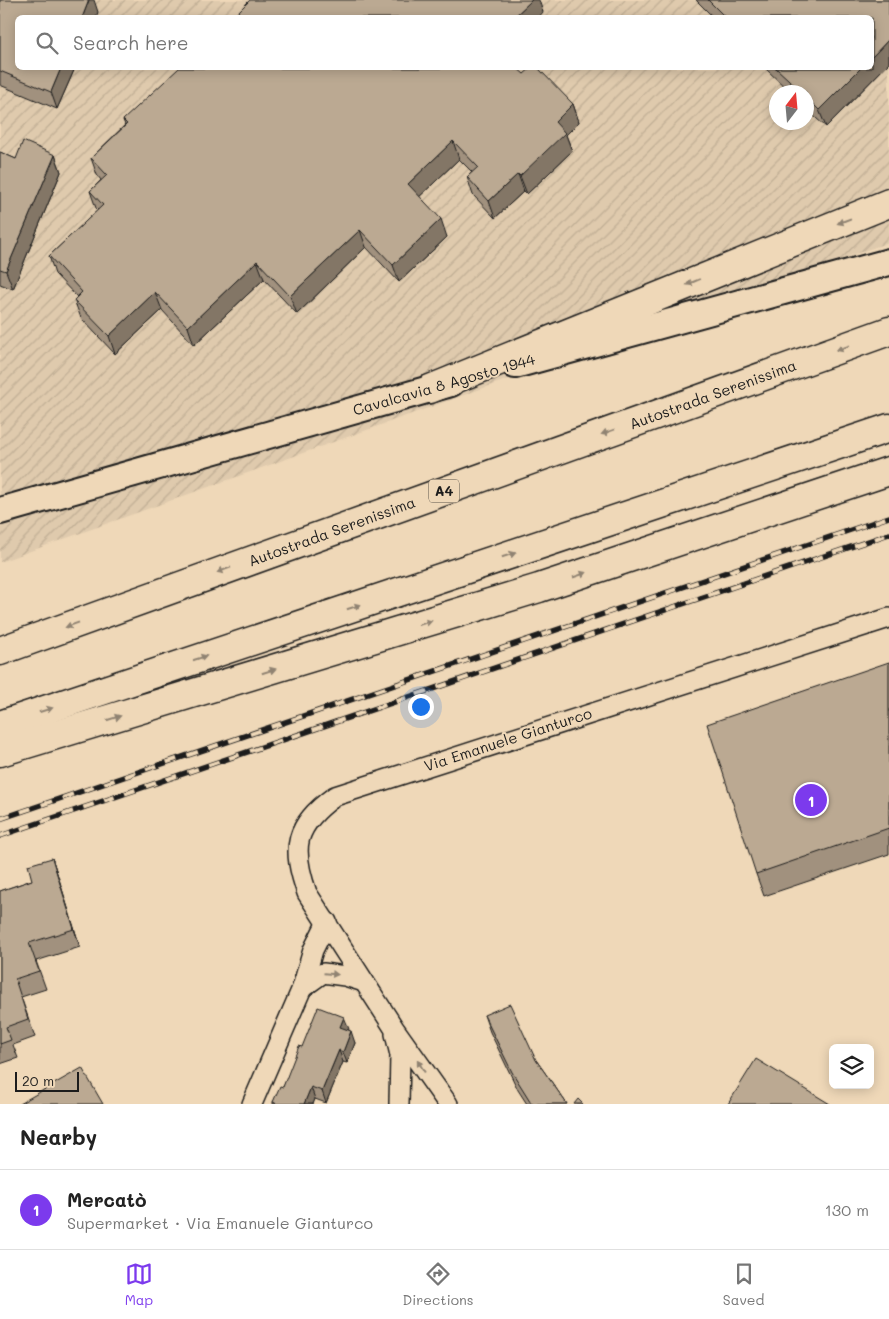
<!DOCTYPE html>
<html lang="en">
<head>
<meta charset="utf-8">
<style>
  :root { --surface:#fff; --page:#f6f6f6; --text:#222; --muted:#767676; --line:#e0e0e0; --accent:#7c3aed }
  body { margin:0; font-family:Mali,sans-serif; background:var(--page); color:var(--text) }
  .controls { position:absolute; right:15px; bottom:15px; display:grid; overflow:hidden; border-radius:8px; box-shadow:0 2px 12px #0003 }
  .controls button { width:45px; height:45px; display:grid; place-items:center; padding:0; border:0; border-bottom:1px solid var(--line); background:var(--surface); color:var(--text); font:25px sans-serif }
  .compass { position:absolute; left:769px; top:85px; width:45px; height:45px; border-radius:50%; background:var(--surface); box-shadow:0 2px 12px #0003; rotate:16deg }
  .scale { position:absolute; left:15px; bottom:12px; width:64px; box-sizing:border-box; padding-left:5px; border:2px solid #1c1c1c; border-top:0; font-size:14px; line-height:18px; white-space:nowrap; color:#1c1c1c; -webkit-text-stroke:4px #efd8b8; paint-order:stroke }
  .you { position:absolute; left:420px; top:706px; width:18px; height:18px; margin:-12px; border:4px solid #fff; border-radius:50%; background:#1a73e8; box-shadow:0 0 0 8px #1a73e833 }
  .badge { display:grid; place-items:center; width:32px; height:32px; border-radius:50%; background:var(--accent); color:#fff; font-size:16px; font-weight:700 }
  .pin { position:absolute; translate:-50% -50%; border:2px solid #fff; box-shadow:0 1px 5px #0006 }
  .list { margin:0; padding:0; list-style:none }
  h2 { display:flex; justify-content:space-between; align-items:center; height:65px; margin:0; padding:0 20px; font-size:21px }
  h2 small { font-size:16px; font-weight:400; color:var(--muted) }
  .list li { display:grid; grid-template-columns:32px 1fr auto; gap:15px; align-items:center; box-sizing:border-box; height:80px; padding:0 20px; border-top:1px solid var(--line) }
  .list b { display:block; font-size:19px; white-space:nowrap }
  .list p { margin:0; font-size:16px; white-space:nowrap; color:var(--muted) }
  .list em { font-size:16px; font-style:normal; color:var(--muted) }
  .icon { flex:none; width:28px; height:28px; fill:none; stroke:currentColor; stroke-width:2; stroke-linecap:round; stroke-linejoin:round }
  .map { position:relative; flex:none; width:889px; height:1104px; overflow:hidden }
  .search { position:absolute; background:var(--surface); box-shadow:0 2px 12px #0003; left:15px; right:15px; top:15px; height:55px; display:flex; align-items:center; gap:12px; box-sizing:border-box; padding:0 18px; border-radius:8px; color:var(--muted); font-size:19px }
  .sheet { height:145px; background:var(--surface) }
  nav { display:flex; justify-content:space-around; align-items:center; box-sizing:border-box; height:70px; border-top:1px solid var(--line); background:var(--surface); font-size:14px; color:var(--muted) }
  nav a { display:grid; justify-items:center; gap:2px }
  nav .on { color:var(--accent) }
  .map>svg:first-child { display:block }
  .industrial { fill:url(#industrial-furrows); fill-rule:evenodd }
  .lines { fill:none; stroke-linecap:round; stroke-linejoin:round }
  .minor-casing { stroke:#1c1c1c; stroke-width:22 }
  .secondary-casing { stroke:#1c1c1c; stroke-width:30 }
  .motorway-casing { stroke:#1c1c1c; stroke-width:31 }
  .minor { stroke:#efd8b8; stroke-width:19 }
  .secondary { stroke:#efd8b8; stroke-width:26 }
  .motorway { stroke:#efd8b8; stroke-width:28 }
  .rail-casing { stroke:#1c1c1c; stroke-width:5.5 }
  .rail { stroke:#efd8b8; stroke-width:4; stroke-dasharray:11; stroke-linecap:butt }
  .wall { fill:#a1917e; stroke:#1c1c1c }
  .shaded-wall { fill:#837666; stroke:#1c1c1c }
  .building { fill:#bba992; stroke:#1c1c1c }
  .oneway { fill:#908372 }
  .labels { text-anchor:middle; stroke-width:4; stroke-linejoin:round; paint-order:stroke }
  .shield { fill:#efd8b8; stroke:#5b544b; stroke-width:1 }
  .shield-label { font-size:14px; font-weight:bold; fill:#1c1c1c }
  .street-label { font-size:15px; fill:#1c1c1c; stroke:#efd8b8 }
</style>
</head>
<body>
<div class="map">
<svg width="889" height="1104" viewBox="0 0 889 1104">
  <defs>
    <pattern id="industrial-furrows" width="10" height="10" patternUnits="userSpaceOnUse" patternTransform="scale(1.25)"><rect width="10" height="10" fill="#dfcaad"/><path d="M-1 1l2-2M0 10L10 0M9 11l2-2" fill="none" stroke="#bfad94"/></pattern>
  </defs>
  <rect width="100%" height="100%" fill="#efd8b8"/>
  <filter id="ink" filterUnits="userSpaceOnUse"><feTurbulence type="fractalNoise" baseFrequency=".02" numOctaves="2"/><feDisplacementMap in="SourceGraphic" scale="10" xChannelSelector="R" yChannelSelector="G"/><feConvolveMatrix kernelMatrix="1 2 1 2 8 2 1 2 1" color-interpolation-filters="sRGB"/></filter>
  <g filter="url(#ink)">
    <path class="industrial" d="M0,0H889V242L0,562ZM18,18H872V68H18ZM776,92H806V122H776Z"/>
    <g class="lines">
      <defs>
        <g id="minor">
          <polyline points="302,988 323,973 345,976 364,982"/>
          <polyline points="395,1034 400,1055 399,1104"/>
          <polyline points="252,1104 302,988 313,950 327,922"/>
          <path d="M448,1104L394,1028L307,893C291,847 294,826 335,796L889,618"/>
        </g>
        <g id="secondary">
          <polyline points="515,365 889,262"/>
          <polyline points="0,511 451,383"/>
        </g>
        <g id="motorway">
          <polyline points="430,389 889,203"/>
          <polyline points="0,651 889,331"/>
          <polyline points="0,725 889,428"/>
          <polyline points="0,752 539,588 889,471"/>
        </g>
      </defs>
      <use href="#minor" class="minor-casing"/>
      <use href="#secondary" class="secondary-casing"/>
      <use href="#motorway" class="motorway-casing"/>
      <use href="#minor" class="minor"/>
      <use href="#secondary" class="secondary"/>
      <use href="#motorway" class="motorway"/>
      <defs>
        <g id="rail">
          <polyline points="0,819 889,517"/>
          <polyline points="0,836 889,534"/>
        </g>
      </defs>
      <use href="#rail" class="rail-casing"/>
      <use href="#rail" class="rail"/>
    </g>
    <g class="wall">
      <polygon points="0,0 98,12 18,68 75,68 57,109 0,85"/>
      <polygon points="696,0 889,0 889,63 826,127 806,109 806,92 790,92 765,68 872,68 872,18 714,18"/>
      <polygon points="524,74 573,104 579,122 566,135 572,151 527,194 524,191 495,218 473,195 467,177 472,172 459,159 419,197 447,237 399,282 366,247 297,314 264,279 194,345 162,310 115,354 81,318 74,300 77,297 55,274 49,256 98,210 96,208 90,191 101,180 97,175 91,158 125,125 123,120"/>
      <polygon points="0,152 16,159 55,155 61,172 13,289 0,284"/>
      <polygon points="889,662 889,854 764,896 756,874"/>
      <polygon points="52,858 58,876 80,947 36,961 46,989 21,997 35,1037 13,1045 18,1058 0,1064 0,891 32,880"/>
      <polygon points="484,1015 536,1060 567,1104 527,1104 518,1090 490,1032"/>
      <polygon points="349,1029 348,1030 355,1043 347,1063 343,1062 326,1103 315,1099 313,1104 273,1104 273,1102 283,1087 302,1047"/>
    </g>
    <g class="shaded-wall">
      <polygon points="89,0 94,0 98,12 96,18 82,18"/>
      <polygon points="532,0 539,0 543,12 538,18 513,18"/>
      <polygon points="889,39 889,63 826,127 819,110 861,68 872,68 872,57"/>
      <polygon points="61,68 75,68 57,109 51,92"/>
      <polygon points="573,104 579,122 566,135 572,151 527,194 520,176 555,122"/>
      <polygon points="453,141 459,159 414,202 408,184"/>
      <polygon points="55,155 61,172 13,289 6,271"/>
      <polygon points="518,174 524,191 495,218 489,201"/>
      <polygon points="441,219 447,237 399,282 393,265"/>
      <polygon points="360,230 366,247 297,314 290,296"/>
      <polygon points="257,261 264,279 194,345 188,327"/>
      <polygon points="155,292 162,310 115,354 109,336"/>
      <polygon points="52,858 58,876 80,947 74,929"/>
      <polygon points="344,1017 349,1029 345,1039 340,1027"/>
      <polygon points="351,1031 355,1043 347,1063 343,1052"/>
      <polygon points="339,1050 343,1062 326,1103 322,1091"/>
      <polygon points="311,1087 315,1099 313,1104 304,1104"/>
    </g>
    <g class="building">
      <polygon points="0,0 89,0 82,18 18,18 18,68 61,68 51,92 0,71"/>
      <polygon points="250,0 532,0 513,18 232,18"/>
      <polygon points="708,0 889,0 889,39 872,57 872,18 726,18"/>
      <polygon points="179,68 517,68 524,74 531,68 538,68 573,104 555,122 565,133 520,176 518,174 489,201 467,177 478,167 453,141 408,184 441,219 393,265 360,230 290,296 257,261 188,327 155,292 109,336 74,300 82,292 49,256 103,205 90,191 107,175 91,158 127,124 123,120"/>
      <polygon points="776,68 861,68 819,110 806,97 806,92 802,92"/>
      <polygon points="23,141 55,155 6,271 0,269 0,152 16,159"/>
      <polygon points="889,662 889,828 756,874 707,724"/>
      <polygon points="52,858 74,929 29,943 39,971 15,979 28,1019 6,1027 11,1040 0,1044 0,891 32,880 28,865"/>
      <polygon points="510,1004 536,1060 567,1104 532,1104 512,1072 484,1015"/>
      <polygon points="318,1007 344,1017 340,1027 351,1031 343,1052 339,1050 322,1091 311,1087 304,1104 277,1104 273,1102 280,1086 283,1087 299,1046 302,1047"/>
      <polygon points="756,1059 830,1104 728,1104"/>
      <polygon points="82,1068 103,1104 19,1104"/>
      <polygon points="578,1099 583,1104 574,1104"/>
    </g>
    <defs><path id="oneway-solid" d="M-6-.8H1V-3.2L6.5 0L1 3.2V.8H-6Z" transform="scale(1.25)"/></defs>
    <g class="oneway">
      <use href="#oneway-solid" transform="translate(844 221) rotate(159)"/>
      <use href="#oneway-solid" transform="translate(693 282) rotate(157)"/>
      <use href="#oneway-solid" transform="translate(843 348) rotate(160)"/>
      <use href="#oneway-solid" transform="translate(608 432) rotate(160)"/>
      <use href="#oneway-solid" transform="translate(509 555) rotate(-18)"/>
      <use href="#oneway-solid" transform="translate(224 570) rotate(160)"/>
      <use href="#oneway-solid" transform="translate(580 575) rotate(-19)"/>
      <use href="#oneway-solid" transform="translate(354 607) rotate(-18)"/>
      <use href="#oneway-solid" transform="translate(425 623) rotate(-17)"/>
      <use href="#oneway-solid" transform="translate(72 625) rotate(160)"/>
      <use href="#oneway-solid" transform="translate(200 658) rotate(-18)"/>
      <use href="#oneway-solid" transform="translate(269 671) rotate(-17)"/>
      <use href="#oneway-solid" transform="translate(46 710) rotate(-18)"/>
      <use href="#oneway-solid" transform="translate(114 718) rotate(-17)"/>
      <use href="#oneway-solid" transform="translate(331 974) rotate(5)"/>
      <use href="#oneway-solid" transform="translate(421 1066) rotate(-121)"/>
    </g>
  </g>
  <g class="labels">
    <rect class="shield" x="429" y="479.5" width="30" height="23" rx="4"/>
    <g class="shield-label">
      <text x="444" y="496">A4</text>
    </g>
    <g class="street-label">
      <text transform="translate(444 385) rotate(-16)" y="5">Cavalcavia 8 Agosto 1944</text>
      <text transform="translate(713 395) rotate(-20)" y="5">Autostrada Serenissima</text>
      <text transform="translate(332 532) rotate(-20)" y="5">Autostrada Serenissima</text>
      <text transform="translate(508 740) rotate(-18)" y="5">Via Emanuele Gianturco</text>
    </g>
  </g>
</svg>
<div class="controls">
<button><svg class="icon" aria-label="layers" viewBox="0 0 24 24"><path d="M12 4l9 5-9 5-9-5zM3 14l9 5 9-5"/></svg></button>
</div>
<svg class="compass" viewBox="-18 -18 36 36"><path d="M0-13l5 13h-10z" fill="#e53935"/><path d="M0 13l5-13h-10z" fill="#767676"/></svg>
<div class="scale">20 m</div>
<div class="you"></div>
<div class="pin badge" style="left:811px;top:800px">1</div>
<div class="search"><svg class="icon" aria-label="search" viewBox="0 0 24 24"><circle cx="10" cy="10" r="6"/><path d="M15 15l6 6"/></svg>Search here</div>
</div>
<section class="sheet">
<h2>Nearby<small></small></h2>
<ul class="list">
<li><span class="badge">1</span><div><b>Mercatò</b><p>Supermarket · Via Emanuele Gianturco</p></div><em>130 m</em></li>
</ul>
</section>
<nav>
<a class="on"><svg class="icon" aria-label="map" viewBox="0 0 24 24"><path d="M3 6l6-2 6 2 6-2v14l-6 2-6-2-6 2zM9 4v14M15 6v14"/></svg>Map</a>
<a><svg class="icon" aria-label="directions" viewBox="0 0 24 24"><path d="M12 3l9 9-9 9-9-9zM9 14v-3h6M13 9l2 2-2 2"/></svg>Directions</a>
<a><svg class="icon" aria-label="saved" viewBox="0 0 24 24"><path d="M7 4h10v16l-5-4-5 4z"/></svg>Saved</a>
</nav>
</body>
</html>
